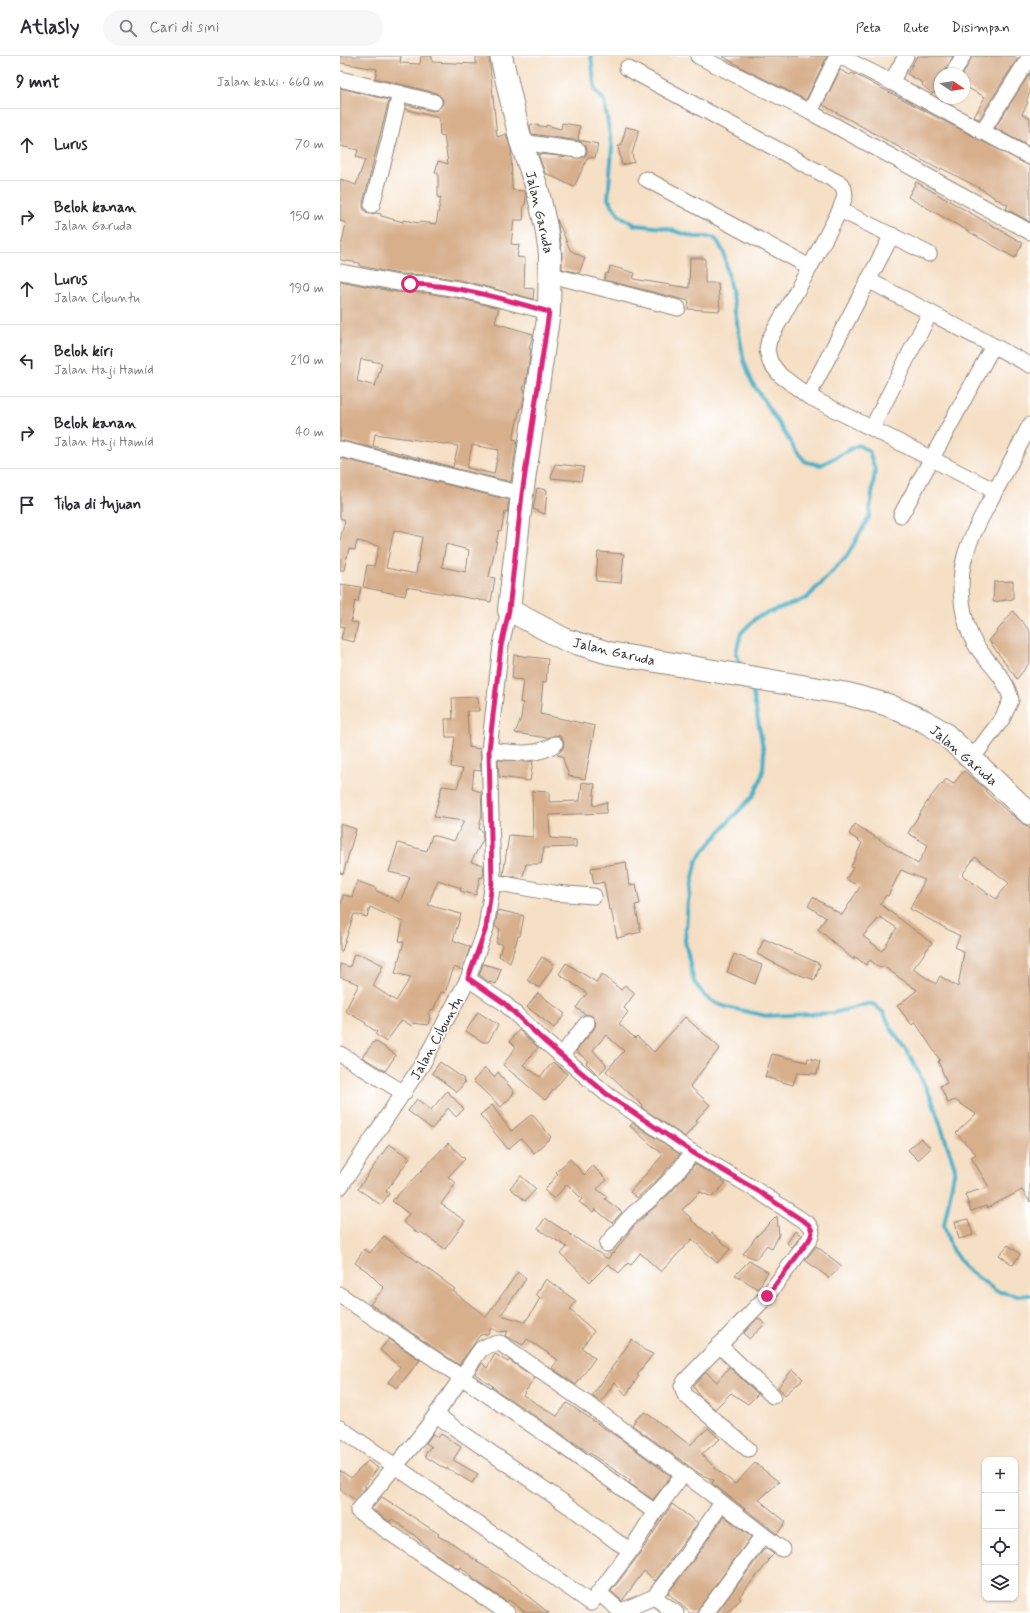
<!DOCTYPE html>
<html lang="id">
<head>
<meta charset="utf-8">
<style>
  :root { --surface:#fff; --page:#f7f7f7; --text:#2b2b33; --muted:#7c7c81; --line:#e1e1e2 }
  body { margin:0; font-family:Mynerve,sans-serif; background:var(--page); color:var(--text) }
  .controls { position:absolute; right:12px; bottom:12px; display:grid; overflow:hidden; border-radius:8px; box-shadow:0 1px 3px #0004 }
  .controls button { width:36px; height:36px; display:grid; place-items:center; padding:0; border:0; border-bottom:1px solid var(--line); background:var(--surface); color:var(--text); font:20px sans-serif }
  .compass { position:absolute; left:594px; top:12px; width:36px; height:36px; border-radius:50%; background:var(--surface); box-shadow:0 1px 3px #0004; rotate:102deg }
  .stop { position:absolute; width:12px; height:12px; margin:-9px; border:3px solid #db2777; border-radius:50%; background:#fff }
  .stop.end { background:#db2777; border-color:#fff; box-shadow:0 1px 4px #0008 }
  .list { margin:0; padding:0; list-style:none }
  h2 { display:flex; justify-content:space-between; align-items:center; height:52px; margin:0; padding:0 16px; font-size:17px }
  h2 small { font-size:13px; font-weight:400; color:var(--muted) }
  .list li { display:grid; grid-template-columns:26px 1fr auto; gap:12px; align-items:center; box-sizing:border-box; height:72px; padding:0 16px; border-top:1px solid var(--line) }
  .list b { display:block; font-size:15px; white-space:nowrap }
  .list p { margin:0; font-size:13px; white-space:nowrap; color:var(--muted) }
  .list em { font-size:13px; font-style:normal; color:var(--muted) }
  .icon { flex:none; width:22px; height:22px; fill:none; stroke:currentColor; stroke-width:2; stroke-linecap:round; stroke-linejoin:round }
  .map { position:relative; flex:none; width:690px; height:1557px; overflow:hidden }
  header { display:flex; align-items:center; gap:24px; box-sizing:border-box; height:56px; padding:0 20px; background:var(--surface); border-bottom:1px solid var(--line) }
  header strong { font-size:19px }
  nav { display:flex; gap:22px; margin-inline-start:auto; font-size:14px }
  .search { width:280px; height:36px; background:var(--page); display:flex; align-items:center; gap:10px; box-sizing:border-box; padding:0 14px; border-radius:22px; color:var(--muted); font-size:15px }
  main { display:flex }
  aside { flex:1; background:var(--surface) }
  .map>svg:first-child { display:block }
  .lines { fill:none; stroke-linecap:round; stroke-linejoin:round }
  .stream { stroke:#45aec4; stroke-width:4 }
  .building { fill:#d7af8b; fill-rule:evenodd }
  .street-casing { stroke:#908578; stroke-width:17 }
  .secondary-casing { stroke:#908578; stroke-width:24 }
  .street { stroke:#fff; stroke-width:15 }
  .secondary { stroke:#fff; stroke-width:22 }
  .route { stroke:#db2777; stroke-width:5 }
  .labels { text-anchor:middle; stroke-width:3.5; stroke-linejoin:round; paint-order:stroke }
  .street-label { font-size:14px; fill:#2b2b2b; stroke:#fff }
</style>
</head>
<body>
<header>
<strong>Atlasly</strong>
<div class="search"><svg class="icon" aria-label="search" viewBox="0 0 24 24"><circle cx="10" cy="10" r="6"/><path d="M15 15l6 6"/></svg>Cari di sini</div>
<nav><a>Peta</a><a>Rute</a><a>Disimpan</a></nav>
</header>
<main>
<aside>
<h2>9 mnt<small>Jalan kaki · 660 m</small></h2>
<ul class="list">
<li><svg class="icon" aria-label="ahead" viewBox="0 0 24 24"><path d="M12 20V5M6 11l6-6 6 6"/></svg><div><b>Lurus</b></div><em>70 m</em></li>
<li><svg class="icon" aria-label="right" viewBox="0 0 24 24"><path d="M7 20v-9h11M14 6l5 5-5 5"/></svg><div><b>Belok kanan</b><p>Jalan Garuda</p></div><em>150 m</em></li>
<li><svg class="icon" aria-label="ahead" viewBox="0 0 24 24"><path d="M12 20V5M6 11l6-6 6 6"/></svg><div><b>Lurus</b><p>Jalan Cibuntu</p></div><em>190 m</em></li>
<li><svg class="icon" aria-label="left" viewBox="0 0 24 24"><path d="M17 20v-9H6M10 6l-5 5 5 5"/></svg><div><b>Belok kiri</b><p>Jalan Haji Hamid</p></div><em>210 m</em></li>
<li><svg class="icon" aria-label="right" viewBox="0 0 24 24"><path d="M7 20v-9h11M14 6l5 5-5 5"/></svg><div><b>Belok kanan</b><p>Jalan Haji Hamid</p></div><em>40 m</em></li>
<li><svg class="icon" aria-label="arrive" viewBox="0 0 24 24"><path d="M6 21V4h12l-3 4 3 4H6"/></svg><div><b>Tiba di tujuan</b></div></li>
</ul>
</aside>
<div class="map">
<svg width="690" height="1557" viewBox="0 0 690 1557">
  <rect width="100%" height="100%" fill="#fff"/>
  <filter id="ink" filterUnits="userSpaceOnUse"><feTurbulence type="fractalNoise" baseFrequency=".025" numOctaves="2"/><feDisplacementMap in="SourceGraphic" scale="8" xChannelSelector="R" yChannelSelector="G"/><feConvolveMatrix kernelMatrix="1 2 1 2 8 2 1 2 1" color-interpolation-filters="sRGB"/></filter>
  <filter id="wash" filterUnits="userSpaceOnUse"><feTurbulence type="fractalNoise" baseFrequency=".012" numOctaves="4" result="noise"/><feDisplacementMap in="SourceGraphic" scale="16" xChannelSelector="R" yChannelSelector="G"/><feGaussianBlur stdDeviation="0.9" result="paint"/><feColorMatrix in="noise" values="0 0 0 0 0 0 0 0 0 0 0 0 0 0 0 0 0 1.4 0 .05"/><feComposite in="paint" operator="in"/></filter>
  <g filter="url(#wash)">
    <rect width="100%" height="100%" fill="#f5dfc5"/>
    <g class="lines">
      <g class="stream">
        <polyline points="251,0 255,34 264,44 272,92 268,143 279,159 295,169 325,172 354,181 373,181 378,186 384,197 404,305 412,326 456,395 466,406 481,409 518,389 529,395 535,414 529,461 507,500 467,542 417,561 401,577 396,597 402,613"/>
        <polyline points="409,628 413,638 424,697 423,715 419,728 413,740 391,763 360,799 357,804 348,845 345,885 354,926 365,940 373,946 386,951 427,960 493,957 528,948 533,948 543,956 552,974 571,1002 592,1044 615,1112 604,1169 611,1192 624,1211 656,1235 678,1240 690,1239"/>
      </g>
    </g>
    <g id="blocks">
      <g class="building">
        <polygon points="0,0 61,0 60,7 80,8 81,0 92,0 92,6 136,8 136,0 149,0 157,81 166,78 171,94 172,134 185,135 186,140 185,149 184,149 183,164 174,164 171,188 179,189 177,201 185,202 184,232 194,233 193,243 125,225 90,219 59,218 20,210 20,207 0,204 0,187 2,187 6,167 0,165 0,123 16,129 25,104 16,101 18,94 0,90 0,32 49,44 23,147 23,152 26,156 30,158 36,157 41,158 41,160 63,166 63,164 79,167 79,166 96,168 101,141 98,142 98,117 95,117 98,105 108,108 104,79 100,80 99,62 65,53 67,49 92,55 97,54 103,48 103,44 100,40 96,37 35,22 37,13 0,7"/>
        <polygon points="382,0 487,0 466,44 406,14"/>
        <polygon points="577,0 613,0 604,18 600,18 600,29 593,38 582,29 583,27 567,18"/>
        <polygon points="632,0 673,0 678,2 639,63 634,61 645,41 624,30 623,18"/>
        <polygon points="500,14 510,19 512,17 522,22 690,110 690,166 666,153 668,149 654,142 654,141 645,135 601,112 600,114 483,49"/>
        <polygon points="690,17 690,37 686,45 688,46 682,58 690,62 690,91 655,72"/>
        <polygon points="222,67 240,70 238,84 258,88 255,102 248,101 234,131 205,117 198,98 241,102 245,100 247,96 246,90 239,85 192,78 190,70 191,68 206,71 206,69 221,73"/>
        <polygon points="286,71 299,74 292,98 294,106 282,109 278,90 281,90"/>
        <polygon points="576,126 683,187 675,202 568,141"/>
        <polygon points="217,163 230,194 245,202 239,217 222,213 222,196"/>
        <polygon points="350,202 365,202 365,227 378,227 380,255 348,253 349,245 264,224 266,217 268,218 270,210 295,217 293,223 349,232"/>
        <path d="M0,225L56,236L87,237L121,243L159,252L155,267L193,278L189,293H191L186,325L183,333L185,334L182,352H180L173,383L177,384L171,426L0,384ZM21,303L42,307L35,330L17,325ZM35,378L118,390L113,411L33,390ZM132,389L159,394L154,418L127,412Z"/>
        <path d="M0,402L169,444L167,457L165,456L161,475L159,474L149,521L155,522L151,546L67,531L65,540L23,531L27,509L34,510L39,490L17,485L15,494L9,493L4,514H0V485L5,464L0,462ZM54,474L82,481L76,518L46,512ZM106,488L129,494L126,516L102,511Z"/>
        <polygon points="215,408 244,411 241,425 211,422"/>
        <polygon points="197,432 207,434 205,458 193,453"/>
        <polygon points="258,496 284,498 281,527 256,525"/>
        <polygon points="673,525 673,543 653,546 654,526"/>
        <polygon points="0,528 21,531 18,546 15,545 11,566 18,567 14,586 1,583 4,571 0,570"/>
        <polygon points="673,555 690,575 690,606 677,623 649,585"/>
        <polygon points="174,599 208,603 206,626 203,626 200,658 255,670 245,723 229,720 222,700 217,699 223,693 224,688 223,684 220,680 215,679 207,682 175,677 181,662 183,647 180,646 183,624 172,623"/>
        <polygon points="138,641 139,655 127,655 129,691 140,693 141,715 134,714 132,733 141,736 142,758 139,773 142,775 143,784 131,806 143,809 144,817 142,822 140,821 136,839 120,835 121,832 98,824 88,849 121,858 113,884 130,891 122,914 114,911 105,937 101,936 93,954 92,953 88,958 90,960 88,969 73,967 72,970 62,964 46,986 35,978 37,976 25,968 26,967 5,955 19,928 0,921 0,908 10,911 14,898 25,900 43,909 33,930 56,945 71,921 55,917 64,886 59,885 63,866 30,851 27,861 14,858 2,895 0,895 0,851 3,839 12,841 17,825 36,832 35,834 60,846 70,821 49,816 58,787 87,795 92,779 114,785 124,765 94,761 102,730 117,732 123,713 111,711 115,681 106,681 105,663 113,663 112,642"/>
        <polygon points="158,704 193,705 190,725 159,721"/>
        <path d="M624,715L636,725L646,734L645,735L668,756L690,772V1146L682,1134L647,1152L646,1150L631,1155L625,1138L649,1131L631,1101L636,1098L616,1077L636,1058L615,1044L608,1047L600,1030L607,1027L598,1005L600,1004L575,966L572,969L557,950L577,934L543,910L540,912L530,904L526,909L514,900V904L478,873L486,862L468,850L473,841L502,859L520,831L506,823L513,812L511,811L522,787L509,778L515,768L578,808L588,789L568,777L589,743L601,728L602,729L606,723L613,728ZM635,801L669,827L656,843L622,819ZM561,814L585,824L570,853L620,880L615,891L624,896L618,931L600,920L596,928L573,913L592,887L540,848L546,839L548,840ZM540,861L557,872L542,895L523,880Z"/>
        <polygon points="242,726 255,728 253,750 267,746 266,757 209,759 210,782 236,784 236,791 204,792 201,808 186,808 183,820 178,821 163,819 169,779 193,781 192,735 209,736 209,746 240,745"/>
        <polygon points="0,768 16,773 3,818 0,817"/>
        <polygon points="286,806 289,829 296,828 300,848 295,849 301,876 277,882 271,853 269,854 264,826 254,828 251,812"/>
        <polygon points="158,854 184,860 180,880 178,880 170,907 159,900 162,888 156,887 160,873 155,871"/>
        <polygon points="424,883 478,907 478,908 480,908 475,924 451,916 417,898"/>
        <polygon points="394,898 422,909 415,928 387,916"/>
        <polygon points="202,901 214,909 199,932 187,924"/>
        <polygon points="226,907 256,926 262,918 281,934 285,929 295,937 284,952 288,956 279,968 295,982 297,980 314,996 345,961 380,992 350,1030 370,1049 356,1064 358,1066 345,1081 302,1052 303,1050 266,1015 284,995 266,979 253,994 267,1010 258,1019 246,1007 248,1005 236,995 254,973 256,967 252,960 245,958 236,952 247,937 219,918"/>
        <polygon points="143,908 161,913 156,928 149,926 139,919"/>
        <polygon points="198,937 225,958 214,972 187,951"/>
        <polygon points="138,956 158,969 148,986 143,986 126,975"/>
        <polygon points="179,974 198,992 183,1009 200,1021 213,1006 227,1018 205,1044 163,1009 176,991 170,985"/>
        <polygon points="35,985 56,999 45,1015 22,1001"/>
        <polygon points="432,998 467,1006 468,1002 480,1005 477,1018 457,1017 453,1029 425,1021"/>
        <polygon points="100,1006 124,1023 123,1025 125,1026 117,1036 92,1017"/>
        <polygon points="145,1012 154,1021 158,1016 174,1036 171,1041 161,1051 133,1025"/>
        <polygon points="107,1035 124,1053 116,1061 108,1052 92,1073 68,1055 77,1043 91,1054"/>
        <polygon points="152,1049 171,1075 192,1058 211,1081 194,1097 181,1082 168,1093 140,1059"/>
        <polygon points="293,1067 340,1098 319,1122 297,1142 290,1136 323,1099 290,1070"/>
        <polygon points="581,1082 591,1092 578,1104 568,1094"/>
        <polygon points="108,1087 125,1103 108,1121 116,1127 101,1148 125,1165 105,1193 81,1176 79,1178 63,1166 69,1158 52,1145"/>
        <polygon points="49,1088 70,1102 46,1135 49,1138 41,1149 18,1133"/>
        <polygon points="230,1103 244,1119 253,1110 267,1124 257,1133 267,1141 265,1143 282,1156 272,1167 255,1153 253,1156 239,1146 242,1143 227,1128 214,1143 204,1134 218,1118 216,1116"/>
        <polygon points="355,1108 386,1127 372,1141 360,1136 342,1154 352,1163 351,1164 370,1179 372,1177 390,1193 377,1207 352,1183 321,1216 300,1197 291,1209 288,1207 279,1217 268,1208 250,1226 221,1198 227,1191 198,1173 205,1162 268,1203 272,1197 273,1198 294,1170 332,1135"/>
        <polygon points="181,1120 196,1133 185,1145 170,1132"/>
        <polygon points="437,1160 439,1179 432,1193 427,1189 416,1203 403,1198 415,1182"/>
        <polygon points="628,1163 633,1179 619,1183 615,1166"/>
        <polygon points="455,1175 461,1179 452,1192 447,1187"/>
        <polygon points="44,1180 59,1192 115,1233 113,1235 146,1261 178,1216 186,1223 161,1259 185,1266 192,1256 200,1242 196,1238 206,1223 236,1245 230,1254 254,1275 242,1292 255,1302 236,1329 212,1312 218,1304 187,1283 183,1289 165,1280 168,1275 159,1276 151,1272 148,1278 140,1279 119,1309 30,1248 44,1232 27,1215 15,1207 24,1193 30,1197"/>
        <polygon points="668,1189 680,1198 673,1209 659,1199"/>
        <polygon points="476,1190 502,1210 489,1222 465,1204"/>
        <polygon points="409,1205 428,1216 418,1233 395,1219"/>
        <polygon points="418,1262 425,1268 409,1283 404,1277"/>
        <polygon points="49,1283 80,1304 57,1332 48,1326 60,1311 40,1294"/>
        <polygon points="292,1283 304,1294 313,1298 297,1319 299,1320 286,1339 275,1326 261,1346 252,1340"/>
        <polygon points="155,1298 168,1306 169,1304 195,1322 183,1339 217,1360 227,1347 282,1384 331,1420 313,1444 289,1427 291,1425 152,1331 153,1330 135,1318 142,1307 147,1312"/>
        <polygon points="389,1311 418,1338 408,1348 391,1337 375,1353 360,1340 353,1330 366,1316 377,1326"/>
        <polygon points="453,1313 463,1323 445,1339 438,1331"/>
        <polygon points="305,1356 350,1389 368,1372 380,1383 362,1398 375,1412 395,1428 415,1407 439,1426 419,1444 446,1466 437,1478 372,1427 374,1424 360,1418 292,1369 296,1363"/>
        <polygon points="93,1377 98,1382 101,1378 121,1391 113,1404 138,1418 132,1427 107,1412 107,1414 86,1401 85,1399 90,1391 92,1391 86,1387"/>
        <polygon points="28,1405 38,1412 24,1430 26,1431 15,1444 0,1433 0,1414 11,1422"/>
        <polygon points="42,1441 99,1478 98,1480 112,1487 129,1499 129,1500 138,1505 137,1506 151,1514 175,1530 209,1557 186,1557 169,1544 167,1546 166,1545 136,1525 121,1511 119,1513 92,1495 74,1479 52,1463 50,1466 31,1453"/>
        <polygon points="332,1448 358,1467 315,1525 304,1515 282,1545 271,1535 299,1499"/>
        <polygon points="384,1460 411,1481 359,1552 357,1557 350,1557 328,1537 354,1503"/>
        <polygon points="425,1492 434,1498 428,1504 429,1505 399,1541 401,1543 387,1557 377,1557"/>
      </g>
    </g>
  </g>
  <g filter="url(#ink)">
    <use href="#blocks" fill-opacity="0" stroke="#908578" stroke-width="1"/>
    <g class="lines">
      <defs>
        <g id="street">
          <polyline points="358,0 470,56"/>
          <polyline points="497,0 470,56 690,176"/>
          <polyline points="500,0 551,26 690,101"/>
          <polyline points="287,12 501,128 504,133 505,140 500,154 470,211 429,284 427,294 430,306 440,319 468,340 655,435"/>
          <polyline points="613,18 623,0"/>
          <polyline points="0,23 94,46"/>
          <polyline points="551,26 566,0"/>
          <polyline points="642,76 690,0"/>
          <polyline points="181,86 238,94"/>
          <polyline points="306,123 470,211"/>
          <polyline points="32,149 49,85 60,37"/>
          <polyline points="500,154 589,198"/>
          <polyline points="1,216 58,227 88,228 123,234 209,256"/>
          <polyline points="211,219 338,252"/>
          <polyline points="528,224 690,309"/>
          <polyline points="468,340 552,179"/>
          <polyline points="532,372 590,257"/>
          <polyline points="0,393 182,438"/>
          <polyline points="561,459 653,290"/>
          <path d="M149,694C171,696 195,702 215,688"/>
          <path d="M631,704L662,663L671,644C665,615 639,602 630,578C621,555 618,524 625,500C631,478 643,459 653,439C666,416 678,392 690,369"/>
          <polyline points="153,826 214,837 254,840"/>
          <path d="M128,923L164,947L203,984L269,1040L352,1096L418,1135L468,1168C473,1174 473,1177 469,1184L427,1240L345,1325L342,1330L345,1339L408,1393"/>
          <polyline points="0,998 64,1037"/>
          <polyline points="221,1000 247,967"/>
          <polyline points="0,1131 83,1007 128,923 146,872 153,826 149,694 161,589 169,554"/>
          <path d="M267,1188C276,1178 284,1166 294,1157C312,1143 340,1116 352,1096"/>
          <polyline points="0,1239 220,1388 315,1456"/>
          <polyline points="379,1289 433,1340"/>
          <polyline points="96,1359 239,1457 277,1486 291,1494 315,1456 343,1418"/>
          <path d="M0,1372L55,1410C88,1374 113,1333 141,1293L149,1289L160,1287L256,1354L370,1437L382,1447L347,1498L314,1541L284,1554H279L259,1537"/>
          <polyline points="423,1479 442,1493"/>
          <polyline points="314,1541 336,1557"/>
          <polyline points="167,1557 18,1455 55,1410 251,1547 291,1494"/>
          <polyline points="366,1557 423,1479 382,1447"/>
        </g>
        <polyline id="secondary" points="161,0 181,86 197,132 206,171 210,198 209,256 182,438 169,554 226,584 269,597 508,638 548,649 584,665 604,677 690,758"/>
      </defs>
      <use href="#street" class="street-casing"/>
      <use href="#secondary" class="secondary-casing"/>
      <use href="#street" class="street"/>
      <use href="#secondary" class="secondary"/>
    </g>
  </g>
  <g class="lines" filter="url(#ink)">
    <path class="route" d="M70,228C117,229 164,243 209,256L182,438L169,554L161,590L149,694L152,826L146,872L128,922L164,947L203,984L269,1040L352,1096L418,1135L468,1168C473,1174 473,1177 469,1184L427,1240"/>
  </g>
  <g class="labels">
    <g class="street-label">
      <text transform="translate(200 156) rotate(77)" y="5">Jalan Garuda</text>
      <text transform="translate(274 595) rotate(13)" y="5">Jalan Garuda</text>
      <text transform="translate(624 699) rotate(41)" y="5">Jalan Garuda</text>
      <text transform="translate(96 982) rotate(-61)" y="5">Jalan Cibuntu</text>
    </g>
  </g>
</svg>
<div class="controls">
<button>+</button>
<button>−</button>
<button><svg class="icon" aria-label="locate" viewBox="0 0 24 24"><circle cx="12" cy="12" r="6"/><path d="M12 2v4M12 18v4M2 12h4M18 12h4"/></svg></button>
<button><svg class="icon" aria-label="layers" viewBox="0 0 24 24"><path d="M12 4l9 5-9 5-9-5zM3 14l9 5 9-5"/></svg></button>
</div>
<svg class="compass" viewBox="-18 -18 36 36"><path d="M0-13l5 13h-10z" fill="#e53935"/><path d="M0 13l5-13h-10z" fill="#7c7c81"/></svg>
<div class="stop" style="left:70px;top:228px"></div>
<div class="stop end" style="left:427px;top:1240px"></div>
</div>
</main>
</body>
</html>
